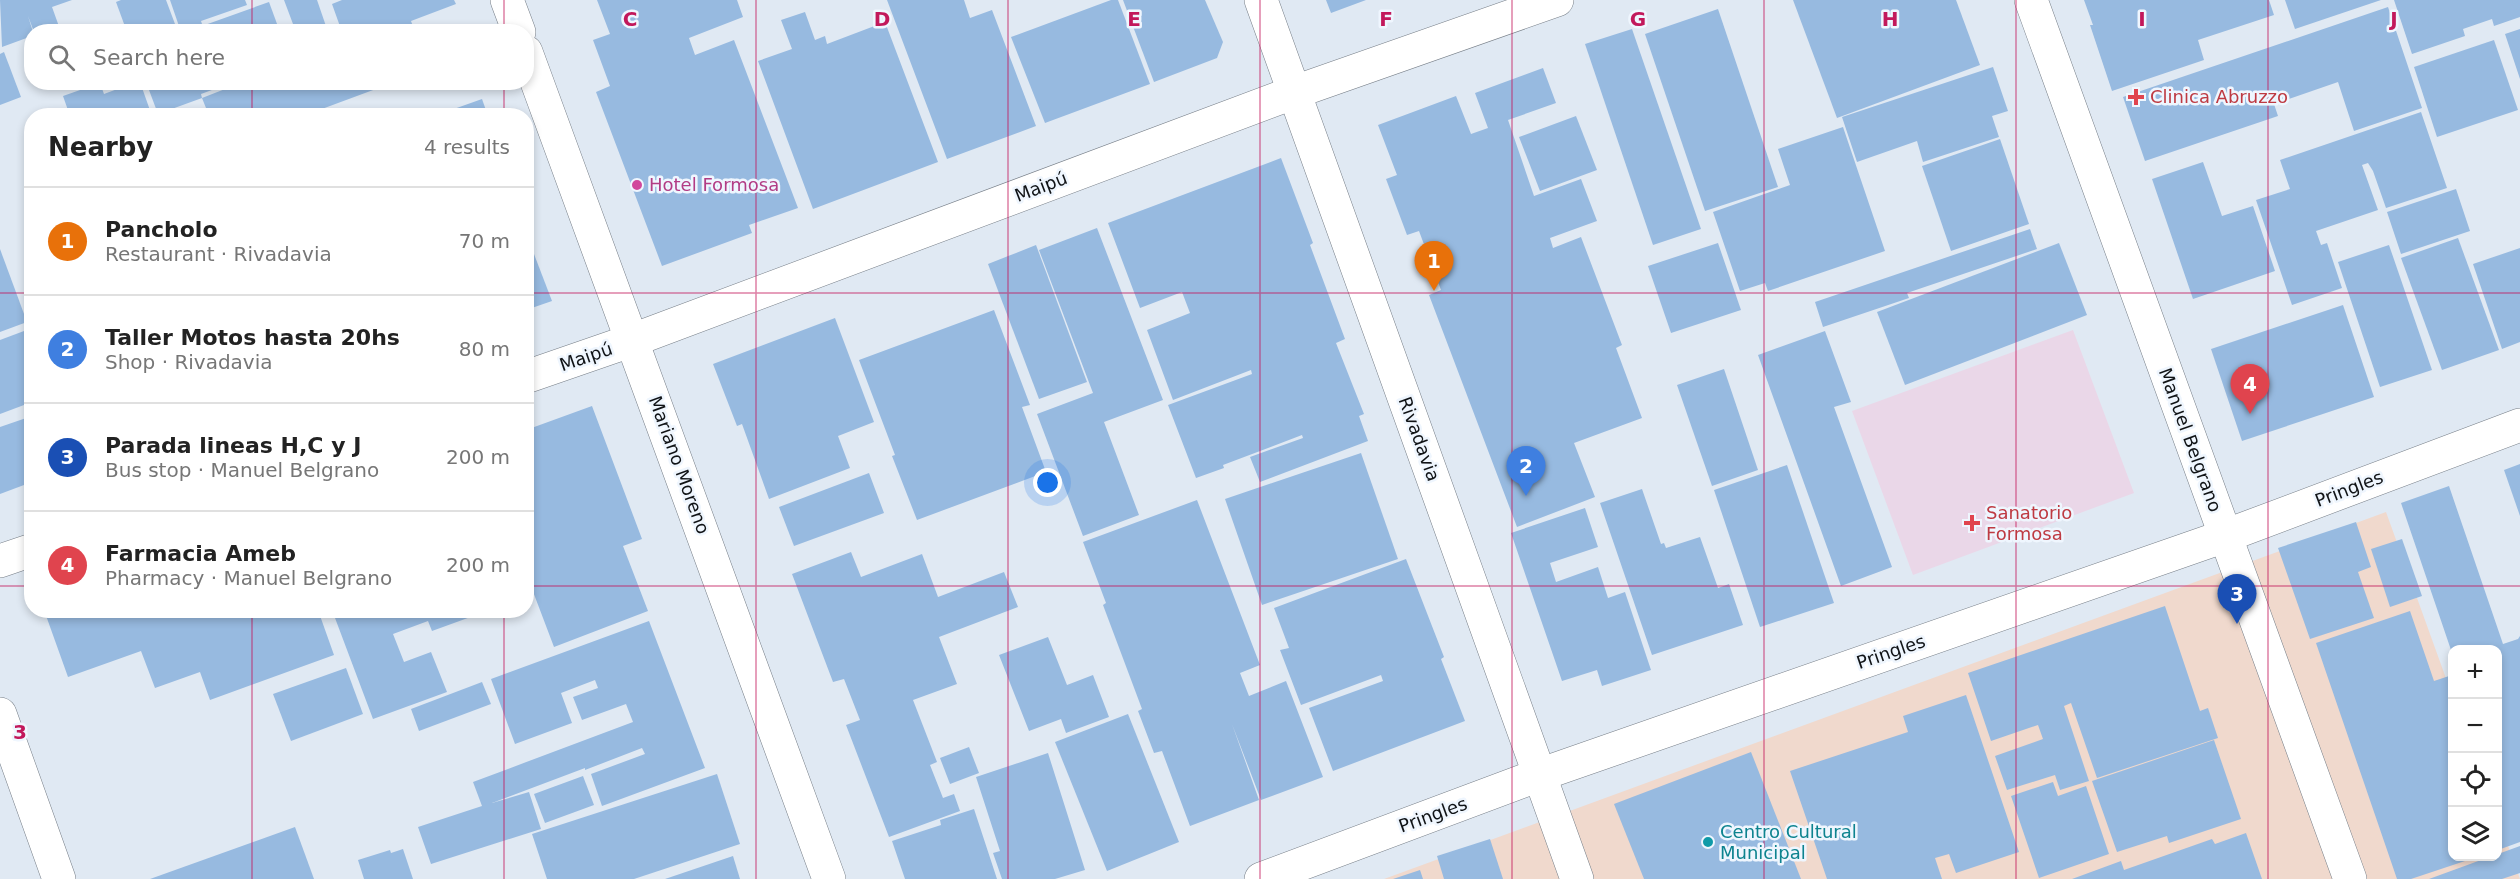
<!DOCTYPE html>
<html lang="en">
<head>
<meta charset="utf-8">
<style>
  :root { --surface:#fff; --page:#f6f6f6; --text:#222; --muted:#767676; --line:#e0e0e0; --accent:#7c3aed }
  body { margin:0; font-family:"DejaVu Sans",sans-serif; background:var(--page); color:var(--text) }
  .controls { position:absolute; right:18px; bottom:18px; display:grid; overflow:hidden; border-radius:12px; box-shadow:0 3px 9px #0003 }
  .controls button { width:54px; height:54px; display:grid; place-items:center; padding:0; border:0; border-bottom:2px solid var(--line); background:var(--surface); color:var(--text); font:30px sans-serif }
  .you { position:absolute; left:1048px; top:483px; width:21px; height:21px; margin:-15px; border:4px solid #fff; border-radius:50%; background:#1a73e8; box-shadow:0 0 0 9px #1a73e833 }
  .badge { display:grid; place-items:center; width:39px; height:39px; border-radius:50%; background:var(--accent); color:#fff; font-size:20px; font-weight:700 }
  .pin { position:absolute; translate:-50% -50px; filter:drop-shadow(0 2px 3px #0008) }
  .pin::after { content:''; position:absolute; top:32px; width:21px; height:18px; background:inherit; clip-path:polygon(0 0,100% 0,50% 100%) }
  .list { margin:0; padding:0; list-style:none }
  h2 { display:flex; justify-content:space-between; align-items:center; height:78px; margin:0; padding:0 24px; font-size:26px }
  h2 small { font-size:20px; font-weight:400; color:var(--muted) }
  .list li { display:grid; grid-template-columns:39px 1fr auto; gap:18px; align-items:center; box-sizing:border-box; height:108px; padding:0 24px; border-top:2px solid var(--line) }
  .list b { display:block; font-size:22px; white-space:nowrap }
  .list p { margin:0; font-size:20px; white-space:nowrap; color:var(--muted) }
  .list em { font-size:20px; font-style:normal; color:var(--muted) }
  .icon { flex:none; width:33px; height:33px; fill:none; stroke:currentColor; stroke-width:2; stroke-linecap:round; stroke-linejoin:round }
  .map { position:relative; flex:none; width:2520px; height:879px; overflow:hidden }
  .search { position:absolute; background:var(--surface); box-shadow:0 3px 9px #0003; left:24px; top:24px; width:510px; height:66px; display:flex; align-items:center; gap:15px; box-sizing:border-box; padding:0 21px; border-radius:24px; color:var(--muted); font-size:22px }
  .panel { position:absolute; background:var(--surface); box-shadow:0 3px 9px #0003; left:24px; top:108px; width:510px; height:510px; border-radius:24px }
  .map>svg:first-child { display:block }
  .commercial { fill:#f0d9cd }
  .medical { fill:#ead7e8 }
  .building { fill:#97bae0 }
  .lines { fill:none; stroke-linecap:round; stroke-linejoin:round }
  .minor-casing { stroke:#767e87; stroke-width:34 }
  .minor { stroke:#fff; stroke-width:33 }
  .grid { fill:none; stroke:#c2185b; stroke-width:1.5; stroke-opacity:0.55 }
  .health-dot { fill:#e0444e; stroke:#eff6fe; stroke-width:2 }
  .hotel-dot { fill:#d1479c; stroke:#eff6fe; stroke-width:2 }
  .culture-dot { fill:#0f9aa8; stroke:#eff6fe; stroke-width:2 }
  .labels { text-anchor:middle; stroke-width:5; stroke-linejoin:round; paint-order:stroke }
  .health-label { font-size:18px; fill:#be3a42; stroke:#eff6fe; text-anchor:start }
  .hotel-label { font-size:18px; fill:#b23c85; stroke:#eff6fe; text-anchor:start }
  .street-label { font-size:18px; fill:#101316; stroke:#eff6fe }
  .culture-label { font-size:18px; fill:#0d838f; stroke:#eff6fe; text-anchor:start }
  .grid-label { font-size:20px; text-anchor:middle; font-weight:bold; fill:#c2185b; stroke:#eff6fe; stroke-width:5; stroke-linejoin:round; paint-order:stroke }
</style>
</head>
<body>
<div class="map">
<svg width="2520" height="879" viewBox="0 0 2520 879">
  <rect width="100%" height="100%" fill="#e0e9f3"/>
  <polygon class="commercial" points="2386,512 2452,695 2452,856 2498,856 2498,818 2520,879 1384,879"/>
  <polygon class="medical" points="2073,330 2134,493 1913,575 1852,411"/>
  <g class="building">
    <polygon points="0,0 72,0 52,7 61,32 34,32 28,16 33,32 32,36 2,47"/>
    <polygon points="121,0 166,0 178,32 127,32 116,2"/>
    <polygon points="170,0 245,0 247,5 201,21 202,24 181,32"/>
    <polygon points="284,0 317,0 328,32 296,32"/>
    <polygon points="342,0 454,0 456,4 411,21 415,32 342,32 332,4"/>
    <polygon points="597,0 737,0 743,17 689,38 695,55 734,40 798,208 749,225 752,233 662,266 596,92 610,86 593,40 610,34"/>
    <polygon points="887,0 964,0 970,18 992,10 1036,126 947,159"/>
    <polygon points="1111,0 1118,0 1150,84 1045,123 1011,37"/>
    <polygon points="1123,0 1205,0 1223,42 1217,58 1154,82"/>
    <polygon points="1326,0 1366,0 1331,13"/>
    <polygon points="1793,0 1956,0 1980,65 1837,118"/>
    <polygon points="2084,0 2269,0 2274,15 2198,40 2204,60 2112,91 2090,25 2093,25"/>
    <polygon points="2285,0 2381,0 2295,29"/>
    <polygon points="2394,0 2520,0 2520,17 2494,26 2492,19 2463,29 2465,36 2412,54"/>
    <polygon points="269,2 280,32 188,32 188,31"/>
    <polygon points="2388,7 2422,108 2354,131 2338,82 2274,104 2278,116 2145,161 2123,97"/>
    <polygon points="1718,9 1778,187 1705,211 1645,34"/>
    <polygon points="805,12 815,40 825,36 827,44 885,22 938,162 813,209 758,61 792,49 781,20"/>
    <polygon points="1632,29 1701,229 1653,245 1585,44"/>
    <polygon points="2520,29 2520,79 2505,34"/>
    <polygon points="2494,40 2518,110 2437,137 2414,67"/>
    <polygon points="4,52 21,97 0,105 0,54"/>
    <polygon points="1993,67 2008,111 1992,116 1999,137 1923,162 1917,141 1857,162 1842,117"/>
    <polygon points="1543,68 1556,103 1508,120 1534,196 1581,179 1597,221 1550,238 1553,248 1581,237 1622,345 1616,348 1642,418 1574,443 1595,497 1517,527 1429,295 1441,290 1419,231 1407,235 1386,179 1397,175 1378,125 1456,96 1471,134 1488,128 1475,93"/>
    <polygon points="136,82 140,82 152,116 70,116 63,96 100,83 104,94"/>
    <polygon points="146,82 231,82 231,83 201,94 202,98 158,114"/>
    <polygon points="243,82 392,82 392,83 303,116 187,116 206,108 202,98"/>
    <polygon points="482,99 488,116 437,116 437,115"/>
    <polygon points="2421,112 2447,188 2386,208 2373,171 2368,163 2362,165 2378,210 2316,231 2321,245 2327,243 2342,288 2292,305 2256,200 2290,189 2280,160"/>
    <polygon points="1576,116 1597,170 1540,191 1519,137"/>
    <polygon points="1843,127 1885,251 1768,291 1765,283 1740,291 1713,212 1790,185 1778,149"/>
    <polygon points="2000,139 2029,224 1951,251 1922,166"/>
    <polygon points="1281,158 1313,243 1310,245 1345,339 1336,343 1364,414 1359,416 1368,441 1260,482 1250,457 1303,438 1302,435 1223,465 1224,468 1196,478 1168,405 1252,374 1251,370 1173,400 1147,330 1190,313 1182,292 1140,308 1108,223"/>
    <polygon points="2203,162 2222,216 2253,206 2275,271 2193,299 2152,179"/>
    <polygon points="2456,189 2470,231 2401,254 2387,212"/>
    <polygon points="1097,228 1163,400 1104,422 1139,515 1083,536 1037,414 1093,393 1039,250"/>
    <polygon points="2030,229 2037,249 1907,293 1909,298 1823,327 1815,302"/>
    <polygon points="2458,238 2499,350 2442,370 2401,258"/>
    <polygon points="526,241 529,241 552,301 526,310"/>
    <polygon points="1718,243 1741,310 1671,333 1648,266"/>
    <polygon points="2059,243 2087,315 1905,385 1877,312"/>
    <polygon points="1036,245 1087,382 1039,399 988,264"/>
    <polygon points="2389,245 2432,370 2380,387 2338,262"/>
    <polygon points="2520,248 2520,342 2502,349 2473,264"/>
    <polygon points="0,249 27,322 0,332"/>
    <polygon points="2343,305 2374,397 2242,441 2211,349"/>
    <polygon points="994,310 1030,405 1022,407 1046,472 917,520 892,456 895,455 859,360"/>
    <polygon points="835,318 874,422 838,436 850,468 769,499 742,424 737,426 713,364"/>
    <polygon points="32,328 32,402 0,414 0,340"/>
    <polygon points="1825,331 1851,402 1834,407 1892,567 1841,586 1758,355"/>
    <polygon points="1724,369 1758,470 1712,486 1677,385"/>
    <polygon points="592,406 642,539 623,546 648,611 554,647 529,581 526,582 526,430"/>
    <polygon points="32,416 32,482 0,494 0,427"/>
    <polygon points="1361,453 1398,559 1262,605 1225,499"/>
    <polygon points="2520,464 2520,516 2504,470"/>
    <polygon points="1787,465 1834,603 1760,627 1714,490"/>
    <polygon points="869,473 884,513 794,546 779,507"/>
    <polygon points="2449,486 2503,644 2518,639 2520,636 2520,842 2498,850 2498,650 2451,650 2401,503"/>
    <polygon points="1642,489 1661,544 1664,543 1666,548 1700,537 1718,588 1729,584 1743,625 1652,655 1600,503"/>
    <polygon points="1197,500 1260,665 1240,673 1249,696 1286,681 1323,777 1261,800 1232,724 1259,800 1190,826 1162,751 1154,753 1138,711 1142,709 1103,605 1106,603 1083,542"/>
    <polygon points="1585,508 1598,547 1550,563 1556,582 1598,567 1608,598 1625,592 1651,670 1602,686 1597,670 1562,681 1511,533"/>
    <polygon points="2356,522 2371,567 2358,572 2374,618 2310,639 2278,548"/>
    <polygon points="2402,539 2422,596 2390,607 2371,549"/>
    <polygon points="851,552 861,577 922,554 938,597 1004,572 1018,607 939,637 957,684 913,700 937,762 930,765 943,798 954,794 960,811 889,837 846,725 860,720 844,679 833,682 792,574"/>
    <polygon points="1406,559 1444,657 1441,659 1465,721 1333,771 1309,708 1383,681 1381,675 1301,705 1280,650 1289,648 1274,608"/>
    <polygon points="2165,606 2200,711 2208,708 2218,738 2097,778 2071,703 2064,706 2089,781 2060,790 2055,775 2007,790 1995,756 2043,739 2038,725 1991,741 1968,673"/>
    <polygon points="44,610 318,610 334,655 210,700 200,672 155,688 141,651 68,677"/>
    <polygon points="332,610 474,610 476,615 432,631 428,621 393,634 404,662 431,652 447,692 373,719"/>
    <polygon points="2410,611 2434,681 2452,675 2452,856 2477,857 2411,879 2397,879 2316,643"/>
    <polygon points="649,621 705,768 602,806 591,774 645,754 642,748 585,770 585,768 492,803 529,792 541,829 431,864 418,827 482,806 473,782 633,722 626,704 582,720 573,697 598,688 595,680 561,693 572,723 515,744 491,679"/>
    <polygon points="1048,637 1067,685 1093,675 1109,717 1066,733 1061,719 1029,731 999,655"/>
    <polygon points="346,668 363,714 291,741 273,694"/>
    <polygon points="482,682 491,704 419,731 411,709"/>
    <polygon points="1966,695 2019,852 1956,873 1949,854 1935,858 1942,879 1827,879 1790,771 1908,732 1903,716"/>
    <polygon points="1128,714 1179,842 1107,871 1055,742"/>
    <polygon points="2214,740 2241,819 2169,843 2167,836 2117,852 2092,781"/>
    <polygon points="969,747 979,773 950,784 940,758"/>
    <polygon points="1751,752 1801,879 1644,879 1614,804"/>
    <polygon points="1048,753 1085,870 1055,879 1002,879 993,853 1000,851 976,777"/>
    <polygon points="717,774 740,844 634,879 547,879 532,834"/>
    <polygon points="583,776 594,805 545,823 534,794"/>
    <polygon points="2053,782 2058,796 2086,786 2109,854 2039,878 2011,796"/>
    <polygon points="974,809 997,879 905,879 892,841 941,825 940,820"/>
    <polygon points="295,827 314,879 150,879"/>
    <polygon points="2246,833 2262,879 2072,879 2121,861 2124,870 2212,839 2215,844"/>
    <polygon points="1490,839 1503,879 1444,879 1437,856"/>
    <polygon points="2520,846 2520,873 2502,879 2429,879 2492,856 2498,856 2498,854"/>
    <polygon points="403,849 413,879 364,879 358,860 390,850 391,853"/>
    <polygon points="733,856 740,879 665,879"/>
    <polygon points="1420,870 1423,879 1393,879"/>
  </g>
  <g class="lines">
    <defs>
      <g id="minor">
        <polyline points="507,0 519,32"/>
        <polyline points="1261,0 1577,879"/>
        <polyline points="2031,0 2350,879"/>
        <polyline points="526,52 829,879"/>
        <polyline points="526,377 633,340 1295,92 1557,0"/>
        <polyline points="0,561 32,550"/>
        <polyline points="0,714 59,879"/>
        <polyline points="1261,879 1539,775 2225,536 2520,425"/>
      </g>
    </defs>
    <use href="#minor" class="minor-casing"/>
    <use href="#minor" class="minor"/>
  </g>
  <path class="grid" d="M252,0V32M504,0V32M756,0V879M1008,0V879M1260,0V879M1512,0V879M1764,0V879M2016,0V879M2268,0V879M252,82V116M504,82V116M0,293H32M526,293H2520M0,586H32M526,586H2520M252,610V879M504,610V879"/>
  <g class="health-dot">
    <path d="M2133 88h6v6h6v6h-6v6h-6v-6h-6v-6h6z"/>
    <path d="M1969 514h6v6h6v6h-6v6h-6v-6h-6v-6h6z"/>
  </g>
  <circle class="hotel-dot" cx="637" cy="185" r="6"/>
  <circle class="culture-dot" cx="1708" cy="842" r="6"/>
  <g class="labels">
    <g class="health-label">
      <text x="2150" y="103">Clinica Abruzzo</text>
      <text x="1986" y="519">Sanatorio<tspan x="1986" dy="21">Formosa</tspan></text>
    </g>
    <g class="hotel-label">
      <text x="649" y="191">Hotel Formosa</text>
    </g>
    <g class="street-label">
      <text transform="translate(1041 187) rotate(-21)" y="6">Maipú</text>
      <text transform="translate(586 357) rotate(-19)" y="6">Maipú</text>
      <text transform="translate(1419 439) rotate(70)" y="6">Rivadavia</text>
      <text transform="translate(2190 440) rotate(70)" y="6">Manuel Belgrano</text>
      <text transform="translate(679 465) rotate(70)" y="6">Mariano Moreno</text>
      <text transform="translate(2349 489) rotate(-21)" y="6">Pringles</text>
      <text transform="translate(1891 652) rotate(-19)" y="6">Pringles</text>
      <text transform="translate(1433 815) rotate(-20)" y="6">Pringles</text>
    </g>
    <g class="culture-label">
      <text x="1720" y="838">Centro Cultural<tspan x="1720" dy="21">Municipal</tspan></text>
    </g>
  </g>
  <g class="grid-label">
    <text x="630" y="26">C</text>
    <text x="882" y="26">D</text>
    <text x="1134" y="26">E</text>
    <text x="1386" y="26">F</text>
    <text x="1638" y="26">G</text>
    <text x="1890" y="26">H</text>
    <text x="2142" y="26">I</text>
    <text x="2394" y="26">J</text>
    <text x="20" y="739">3</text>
  </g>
</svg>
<div class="controls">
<button>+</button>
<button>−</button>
<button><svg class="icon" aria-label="locate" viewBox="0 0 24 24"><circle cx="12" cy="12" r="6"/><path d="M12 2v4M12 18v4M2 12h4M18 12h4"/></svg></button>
<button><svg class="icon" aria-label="layers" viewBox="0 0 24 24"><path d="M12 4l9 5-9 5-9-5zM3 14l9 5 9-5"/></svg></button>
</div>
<div class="you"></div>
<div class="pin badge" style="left:1434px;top:291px;background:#e8710a">1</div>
<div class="pin badge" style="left:1526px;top:496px;background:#3f7fe0">2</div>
<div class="pin badge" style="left:2237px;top:624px;background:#1a4fb4">3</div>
<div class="pin badge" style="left:2250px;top:414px;background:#e0444e">4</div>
<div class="search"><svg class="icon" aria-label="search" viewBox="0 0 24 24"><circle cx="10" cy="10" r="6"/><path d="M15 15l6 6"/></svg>Search here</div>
<section class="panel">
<h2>Nearby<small>4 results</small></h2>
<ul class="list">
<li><span class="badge" style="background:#e8710a">1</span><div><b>Pancholo</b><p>Restaurant · Rivadavia</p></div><em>70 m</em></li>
<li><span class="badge" style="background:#3f7fe0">2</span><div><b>Taller Motos hasta 20hs</b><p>Shop · Rivadavia</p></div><em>80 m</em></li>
<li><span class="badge" style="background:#1a4fb4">3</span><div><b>Parada lineas H,C y J</b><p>Bus stop · Manuel Belgrano</p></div><em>200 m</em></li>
<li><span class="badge" style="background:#e0444e">4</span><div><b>Farmacia Ameb</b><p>Pharmacy · Manuel Belgrano</p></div><em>200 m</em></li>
</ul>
</section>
</div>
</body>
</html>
